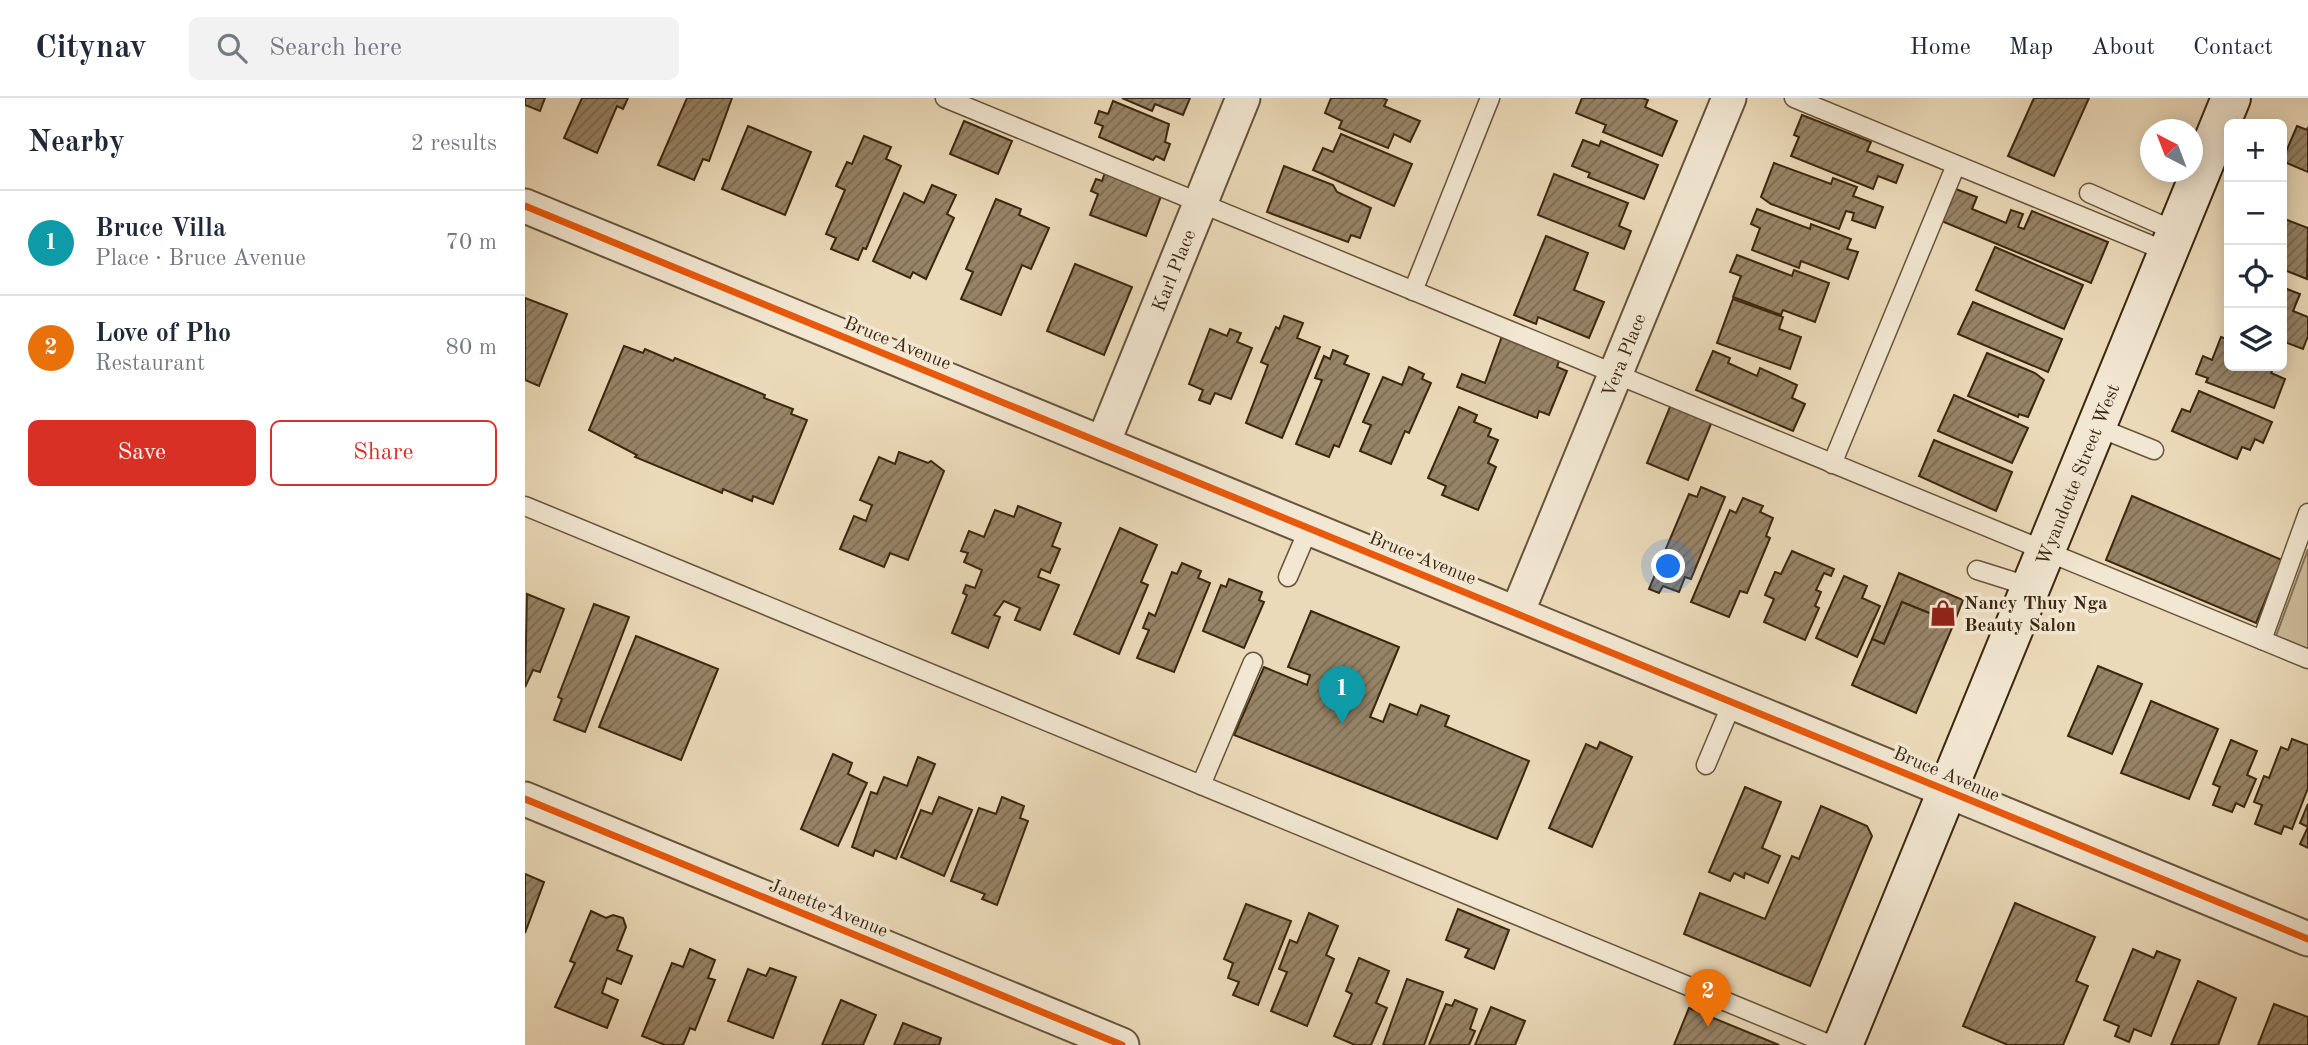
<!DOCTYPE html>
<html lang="en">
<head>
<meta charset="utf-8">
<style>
  :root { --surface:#fff; --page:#f2f2f3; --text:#1f2937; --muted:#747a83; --line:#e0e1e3; --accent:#d93025 }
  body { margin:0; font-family:"Old Standard TT",serif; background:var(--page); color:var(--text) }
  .controls { position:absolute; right:21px; top:21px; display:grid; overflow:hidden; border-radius:10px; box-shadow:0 4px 18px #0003 }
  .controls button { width:63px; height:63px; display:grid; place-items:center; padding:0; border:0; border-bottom:2px solid var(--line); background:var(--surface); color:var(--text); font:35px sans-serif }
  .compass { position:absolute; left:1615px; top:21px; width:63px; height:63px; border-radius:50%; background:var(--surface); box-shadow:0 4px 18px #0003; rotate:318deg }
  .you { position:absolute; left:1144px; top:469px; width:24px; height:24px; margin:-18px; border:5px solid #fff; border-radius:50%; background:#1a73e8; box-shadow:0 0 0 10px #1a73e833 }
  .badge { display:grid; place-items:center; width:46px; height:46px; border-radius:50%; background:var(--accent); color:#fff; font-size:23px; font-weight:700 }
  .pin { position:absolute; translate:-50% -58px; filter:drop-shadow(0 2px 4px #0008) }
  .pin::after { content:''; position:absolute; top:37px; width:24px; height:21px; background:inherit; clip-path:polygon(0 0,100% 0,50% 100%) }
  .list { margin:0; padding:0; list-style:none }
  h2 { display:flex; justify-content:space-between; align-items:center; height:91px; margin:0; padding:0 28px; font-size:30px }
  h2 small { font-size:23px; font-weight:400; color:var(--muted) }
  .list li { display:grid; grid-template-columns:46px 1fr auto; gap:21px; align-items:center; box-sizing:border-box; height:105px; padding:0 28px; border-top:2px solid var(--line) }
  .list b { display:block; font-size:26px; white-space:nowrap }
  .list p { margin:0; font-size:23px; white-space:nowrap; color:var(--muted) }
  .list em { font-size:23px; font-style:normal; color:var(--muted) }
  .actions { display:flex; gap:14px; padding:21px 28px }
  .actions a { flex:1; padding:16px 0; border:2px solid var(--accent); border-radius:10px; text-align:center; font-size:24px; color:var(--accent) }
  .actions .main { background:var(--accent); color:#fff }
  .icon { flex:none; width:38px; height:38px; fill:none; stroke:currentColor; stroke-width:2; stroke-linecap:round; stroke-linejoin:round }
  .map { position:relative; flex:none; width:1783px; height:947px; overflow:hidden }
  header { display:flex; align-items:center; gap:42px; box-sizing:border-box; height:98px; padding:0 35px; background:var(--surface); border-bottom:2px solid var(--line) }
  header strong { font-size:33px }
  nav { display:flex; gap:38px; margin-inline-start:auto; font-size:24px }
  .search { width:490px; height:63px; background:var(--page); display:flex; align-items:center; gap:18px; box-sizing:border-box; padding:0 24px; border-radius:10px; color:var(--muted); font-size:26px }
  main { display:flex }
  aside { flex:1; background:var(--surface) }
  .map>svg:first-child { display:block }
  .green { fill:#cdbc9c; stroke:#847256; stroke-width:2 }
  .building { fill:url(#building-hatch); stroke:#3b270f; stroke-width:2 }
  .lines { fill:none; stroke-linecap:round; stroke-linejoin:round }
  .lane-casing { stroke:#67543a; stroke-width:21 }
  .street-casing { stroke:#67543a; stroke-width:37 }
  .secondary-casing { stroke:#3b270f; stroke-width:42 }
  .lane { stroke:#f2e7d2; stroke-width:18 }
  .street { stroke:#f2e7d2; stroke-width:33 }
  .secondary { stroke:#f2e7d2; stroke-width:38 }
  .cycleway-casing { stroke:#f2e7d2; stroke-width:11 }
  .cycleway { stroke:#e8590c; stroke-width:7 }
  .labels { text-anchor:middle; stroke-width:7; stroke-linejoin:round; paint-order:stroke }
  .street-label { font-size:19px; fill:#3b270f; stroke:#f2e7d2 }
  .poi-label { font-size:19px; font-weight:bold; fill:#3b270f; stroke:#f2e7d2; text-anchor:start }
</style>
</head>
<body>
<header>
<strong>Citynav</strong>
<div class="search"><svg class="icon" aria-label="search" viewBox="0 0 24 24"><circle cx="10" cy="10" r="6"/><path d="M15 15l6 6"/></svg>Search here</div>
<nav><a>Home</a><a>Map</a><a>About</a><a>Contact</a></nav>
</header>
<main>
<aside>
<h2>Nearby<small>2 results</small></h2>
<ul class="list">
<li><span class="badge" style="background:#0f9aa8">1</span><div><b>Bruce Villa</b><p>Place · Bruce Avenue</p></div><em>70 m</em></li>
<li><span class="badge" style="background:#e8710a">2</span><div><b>Love of Pho</b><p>Restaurant</p></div><em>80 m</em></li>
</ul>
<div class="actions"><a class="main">Save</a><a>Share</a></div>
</aside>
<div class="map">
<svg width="1783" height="947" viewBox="0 0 1783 947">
  <defs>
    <pattern id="building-hatch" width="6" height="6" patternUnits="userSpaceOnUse" patternTransform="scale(1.75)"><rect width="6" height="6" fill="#978467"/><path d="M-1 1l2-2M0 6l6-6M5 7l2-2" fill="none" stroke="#7c6c53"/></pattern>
  </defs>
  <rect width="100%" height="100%" fill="#ebdab9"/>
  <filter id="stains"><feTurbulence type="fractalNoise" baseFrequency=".00286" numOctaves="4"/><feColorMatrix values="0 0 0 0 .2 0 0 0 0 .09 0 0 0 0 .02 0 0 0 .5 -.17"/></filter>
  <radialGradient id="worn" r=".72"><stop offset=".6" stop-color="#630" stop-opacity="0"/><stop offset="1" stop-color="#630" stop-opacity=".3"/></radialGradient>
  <polygon class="green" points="1783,451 1783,551 1751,538"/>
  <g class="building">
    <polygon points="0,0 20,0 15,13 0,7"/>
    <polygon points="57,0 103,0 98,11 92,8 72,55 39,40"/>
    <polygon points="162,0 207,0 184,63 178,61 169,82 133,67"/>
    <polygon points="597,0 665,0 658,17 630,6 627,13"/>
    <polygon points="806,0 858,0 862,2 859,8 895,23 885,44 869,36 863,50 814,30 817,23 800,15"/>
    <polygon points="1057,0 1117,0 1123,2 1120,9 1152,23 1137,58 1078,34 1081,27 1051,15"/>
    <polygon points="1509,0 1564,0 1529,78 1483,58"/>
    <polygon points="588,3 644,26 640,44 645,46 639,62 631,58 628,62 574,39 578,28 570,25 574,13 583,16"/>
    <polygon points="1277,17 1346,44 1342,53 1378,67 1371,85 1353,78 1348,91 1266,58 1274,39 1269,37"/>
    <polygon points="439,23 487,43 473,76 425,56"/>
    <polygon points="223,28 286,54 260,117 197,91"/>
    <polygon points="1772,28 1782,32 1783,29 1783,74 1757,63"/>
    <polygon points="816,36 887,66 869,108 788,72 798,50 808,54"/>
    <polygon points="339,38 366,49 361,61 376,68 341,151 338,150 333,162 306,151 311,140 301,136 320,92 311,88 322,64 327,66"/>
    <polygon points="1058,42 1074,48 1076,43 1133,67 1119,101 1063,79 1065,75 1047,68"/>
    <polygon points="1249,65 1306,86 1308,80 1332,89 1328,98 1358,109 1350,130 1327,122 1329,115 1321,113 1314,131 1246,106 1236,99"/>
    <polygon points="759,68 808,87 812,94 846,110 835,140 826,137 823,144 742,114"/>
    <polygon points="581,72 638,93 621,138 565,117 573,96 566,93 571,81 577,83"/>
    <polygon points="1029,76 1103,105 1094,128 1106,133 1099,151 1013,117"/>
    <polygon points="407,87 431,97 422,116 429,120 401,181 388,174 385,180 348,163 379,95 399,105"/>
    <polygon points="1428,90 1452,99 1447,111 1481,125 1486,112 1498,116 1493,129 1499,131 1507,113 1583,144 1566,185 1414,122"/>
    <polygon points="471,101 496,111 494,117 524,130 506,171 497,167 476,217 436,201 448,174 441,171"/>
    <polygon points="1232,111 1285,131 1286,126 1326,141 1322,151 1333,154 1323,181 1276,163 1274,170 1227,152 1235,130 1226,126"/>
    <polygon points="1757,120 1783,130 1782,181 1757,171"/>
    <polygon points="1021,138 1063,155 1049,192 1079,204 1064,240 1013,219 1011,226 989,217"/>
    <polygon points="1470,149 1558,187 1539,231 1451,192"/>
    <polygon points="1212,157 1267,178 1269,172 1304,185 1290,224 1258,212 1256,217 1208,199 1216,178 1205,174"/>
    <polygon points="550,166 607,189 579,257 522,233"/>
    <polygon points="1757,189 1775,196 1768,213 1783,219 1783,238 1778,251 1757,243"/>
    <polygon points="0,200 42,216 14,288 0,282"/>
    <polygon points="1208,201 1258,219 1254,231 1276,239 1265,271 1192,245"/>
    <polygon points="1448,204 1537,241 1523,274 1433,236"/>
    <polygon points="759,218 778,225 772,240 795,249 757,340 721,325 743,267 736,264 751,229 754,231"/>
    <polygon points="685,231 702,238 705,231 716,235 712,244 727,250 706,301 690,295 685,306 674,302 678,292 664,286"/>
    <polygon points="977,238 1035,260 1032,269 1042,273 1024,317 1014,313 1012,320 932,289 937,276 960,285"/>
    <polygon points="1696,239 1704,242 1704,268 1749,268 1746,275 1760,281 1749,310 1681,284 1683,280 1671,276 1678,258 1687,262"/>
    <polygon points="99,248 118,255 120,251 148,263 150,260 240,297 239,300 268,311 266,316 282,322 248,406 228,398 227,403 198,391 197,395 110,359 112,357 64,332"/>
    <polygon points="808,252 823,258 819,266 844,276 814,349 809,347 804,359 771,346 797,282 790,280 799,258 805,261"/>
    <polygon points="1188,253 1205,260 1203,265 1232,278 1235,270 1272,287 1267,300 1280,306 1268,333 1171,292"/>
    <polygon points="1462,255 1510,275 1519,282 1503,319 1494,316 1493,319 1443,298"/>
    <polygon points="884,269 899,276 897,281 906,285 884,335 880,333 866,366 835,353 846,327 838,324 858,279 877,287"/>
    <polygon points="1674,293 1747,324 1738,345 1730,341 1725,352 1717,349 1712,361 1647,333 1657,311 1665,314"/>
    <polygon points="1429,297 1503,330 1487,365 1413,333"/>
    <polygon points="1147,304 1188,321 1163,382 1122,365"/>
    <polygon points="934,309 952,317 949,324 966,331 963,338 973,342 963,365 971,369 953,412 917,397 921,388 903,380"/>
    <polygon points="1409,342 1487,374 1471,413 1394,378"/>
    <polygon points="374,354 403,365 406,363 419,373 383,462 365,455 359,469 315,451 329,418 341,423 347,407 335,402 354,359 370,366"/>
    <polygon points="1176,389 1200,399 1166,481 1160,479 1154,494 1138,488 1134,495 1124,491 1164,396 1172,399"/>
    <polygon points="1607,398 1757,462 1731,525 1581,462"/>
    <polygon points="1218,400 1238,408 1235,414 1248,420 1241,438 1245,440 1222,495 1215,493 1204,519 1166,504 1205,412 1211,415"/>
    <polygon points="493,408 536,425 527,448 535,451 525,475 516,471 513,479 534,487 515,532 490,522 495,510 479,503 469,517 475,519 463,550 427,535 442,497 438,495 441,487 450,490 457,472 439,464 443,455 436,453 444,433 459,439 470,412 489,419"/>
    <polygon points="595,430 632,447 616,484 623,487 594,556 549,536"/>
    <polygon points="1267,453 1309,471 1306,478 1299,475 1291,492 1296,494 1290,508 1294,510 1280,542 1239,524 1249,501 1240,497 1250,474 1256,476"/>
    <polygon points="657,465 676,473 673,480 685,485 649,574 612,560 624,532 618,530 624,515 630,518 647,474 652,476"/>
    <polygon points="1374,475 1438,502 1429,525 1377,504 1359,546 1347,541"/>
    <polygon points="1319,478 1342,488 1337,500 1355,508 1332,559 1291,540"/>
    <polygon points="704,481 737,494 734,502 739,504 719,550 678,533 696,487 701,489"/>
    <polygon points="2,496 39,511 15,574 8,572 0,589"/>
    <polygon points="1377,504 1429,525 1391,615 1327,587 1347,541 1359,546"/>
    <polygon points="69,506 104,519 60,634 29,622 37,601 33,599"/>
    <polygon points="786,513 874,549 845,619 858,624 865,606 892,617 896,607 924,618 920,628 1004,663 972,741 709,637 739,569 782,587 785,577 763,569"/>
    <polygon points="111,538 193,571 156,662 74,629"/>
    <polygon points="1573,568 1617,586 1587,656 1543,638"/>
    <polygon points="1626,603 1693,631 1664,701 1596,675"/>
    <polygon points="1767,641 1783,647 1783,690 1767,731 1759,728 1756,736 1730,726 1737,707 1729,704 1739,678 1744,680 1756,649 1763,652"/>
    <polygon points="1706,642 1732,653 1722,677 1731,681 1719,709 1711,705 1707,714 1688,707 1695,689 1688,686"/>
    <polygon points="1075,644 1107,659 1067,749 1024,730 1061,646 1072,651"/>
    <polygon points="308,656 327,665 323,676 342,685 313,748 276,731"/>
    <polygon points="393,659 410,666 371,761 350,752 348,758 327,749 346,694 352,696 359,679 382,688"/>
    <polygon points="1220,689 1256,704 1237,750 1255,758 1243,785 1220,775 1219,780 1209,775 1205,783 1184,774"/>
    <polygon points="414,699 447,712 419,778 376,759 396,712 407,716"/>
    <polygon points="477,699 499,708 495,720 503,723 472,807 457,801 460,796 426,783 454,710 471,716"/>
    <polygon points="1783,706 1783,750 1775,746 1783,729 1775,725"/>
    <polygon points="1296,708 1342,728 1347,738 1285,888 1159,836 1175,795 1240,821 1267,758 1274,761"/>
    <polygon points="0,776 19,784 0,835"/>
    <polygon points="1490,805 1570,839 1551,883 1563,888 1538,947 1483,947 1438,928"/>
    <polygon points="721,806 766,823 733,907 708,897 714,884 703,880 708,865 699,861"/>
    <polygon points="933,811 984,832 969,871 940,859 944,851 921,842"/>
    <polygon points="66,813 81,820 88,817 98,820 101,829 92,852 107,858 96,886 82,880 77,895 93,902 82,930 30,909 50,865 45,863"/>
    <polygon points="784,815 813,828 801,857 809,861 782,928 746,913 762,874 754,871 765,842 772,845"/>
    <polygon points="165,851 190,862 183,880 190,882 170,932 165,930 158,947 140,947 117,938 147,865 158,869"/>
    <polygon points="1608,851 1629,860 1632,853 1655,862 1626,938 1609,931 1604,944 1590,938 1594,928 1579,922"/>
    <polygon points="834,860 864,873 851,905 862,910 846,947 830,947 809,938 827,896 821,893"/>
    <polygon points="245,870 271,879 248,940 203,923 223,871 241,878"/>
    <polygon points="882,881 918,894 899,947 858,947"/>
    <polygon points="1673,883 1711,900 1693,947 1646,947"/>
    <polygon points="316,902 351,917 338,947 297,947"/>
    <polygon points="930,902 952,911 945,931 950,933 944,947 904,947 921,906 927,908"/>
    <polygon points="1749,906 1783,919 1783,947 1733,947"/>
    <polygon points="966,909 1000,923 990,947 950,947"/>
    <polygon points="1164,910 1254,947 1149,947"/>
    <polygon points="378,925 416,940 414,947 369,947"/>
  </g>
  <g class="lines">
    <defs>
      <g id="lane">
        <polyline points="420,0 1783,561"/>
        <polyline points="1269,0 1643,154"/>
        <polyline points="1564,95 1650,133"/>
        <polyline points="888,193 965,0"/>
        <polyline points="1572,329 1629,352"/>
        <polyline points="1307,366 1431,67"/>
        <polyline points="0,408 1306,947"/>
        <polyline points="1452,472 1506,489"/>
        <polyline points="763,479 784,430"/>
        <polyline points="1737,542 1783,415"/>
        <polyline points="1181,667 1208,603"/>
        <polyline points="676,687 728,564"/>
      </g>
      <g id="street">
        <polyline points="0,108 1783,841"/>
        <polyline points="578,345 718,0"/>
        <polyline points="992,515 1204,0"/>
        <polyline points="0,701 597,947"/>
      </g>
      <polyline id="secondary" points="1318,947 1706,0"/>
    </defs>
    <use href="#lane" class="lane-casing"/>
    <use href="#street" class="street-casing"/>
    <use href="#secondary" class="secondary-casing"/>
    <use href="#lane" class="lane"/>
    <use href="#street" class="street"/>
    <use href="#secondary" class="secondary"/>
    <defs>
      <g id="cycleway">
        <polyline points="0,108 1783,841"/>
        <polyline points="0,701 597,947"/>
      </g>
    </defs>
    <use href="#cycleway" class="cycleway-casing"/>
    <use href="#cycleway" class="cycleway"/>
  </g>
  <defs>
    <symbol id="shop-bare" viewBox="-9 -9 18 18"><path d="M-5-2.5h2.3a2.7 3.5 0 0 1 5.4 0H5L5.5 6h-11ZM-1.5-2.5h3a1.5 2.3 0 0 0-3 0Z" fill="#8f2418" stroke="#f2e7d2" stroke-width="2.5" paint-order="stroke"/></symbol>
  </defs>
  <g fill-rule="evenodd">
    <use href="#shop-bare" x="1399" y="496" width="38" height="38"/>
  </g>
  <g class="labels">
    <g class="street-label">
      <text transform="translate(648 172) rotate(-68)" y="7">Karl Place</text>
      <text transform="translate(373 244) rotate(22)" y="7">Bruce Avenue</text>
      <text transform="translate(1098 257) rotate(-68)" y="7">Vera Place</text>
      <text transform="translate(1552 376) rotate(-68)" y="7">Wyandotte Street West</text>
      <text transform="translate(898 459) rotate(22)" y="7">Bruce Avenue</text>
      <text transform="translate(1422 675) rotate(23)" y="7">Bruce Avenue</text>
      <text transform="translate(304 809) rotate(22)" y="7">Janette Avenue</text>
    </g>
    <g class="poi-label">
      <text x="1439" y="511">Nancy Thuy Nga<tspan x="1439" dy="22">Beauty Salon</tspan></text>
    </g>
  </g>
  <rect width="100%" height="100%" filter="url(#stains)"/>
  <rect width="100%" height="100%" fill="url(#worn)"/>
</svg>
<div class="controls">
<button>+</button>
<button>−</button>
<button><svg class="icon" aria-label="locate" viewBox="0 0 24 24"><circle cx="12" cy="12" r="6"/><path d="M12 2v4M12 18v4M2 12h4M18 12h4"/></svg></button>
<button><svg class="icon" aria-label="layers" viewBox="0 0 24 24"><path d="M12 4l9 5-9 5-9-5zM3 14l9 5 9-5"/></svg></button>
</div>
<svg class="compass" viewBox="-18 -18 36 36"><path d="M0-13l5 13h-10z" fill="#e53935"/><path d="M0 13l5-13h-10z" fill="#747a83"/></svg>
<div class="you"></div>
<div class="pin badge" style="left:817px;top:626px;background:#0f9aa8">1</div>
<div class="pin badge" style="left:1183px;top:929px;background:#e8710a">2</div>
</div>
</main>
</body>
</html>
